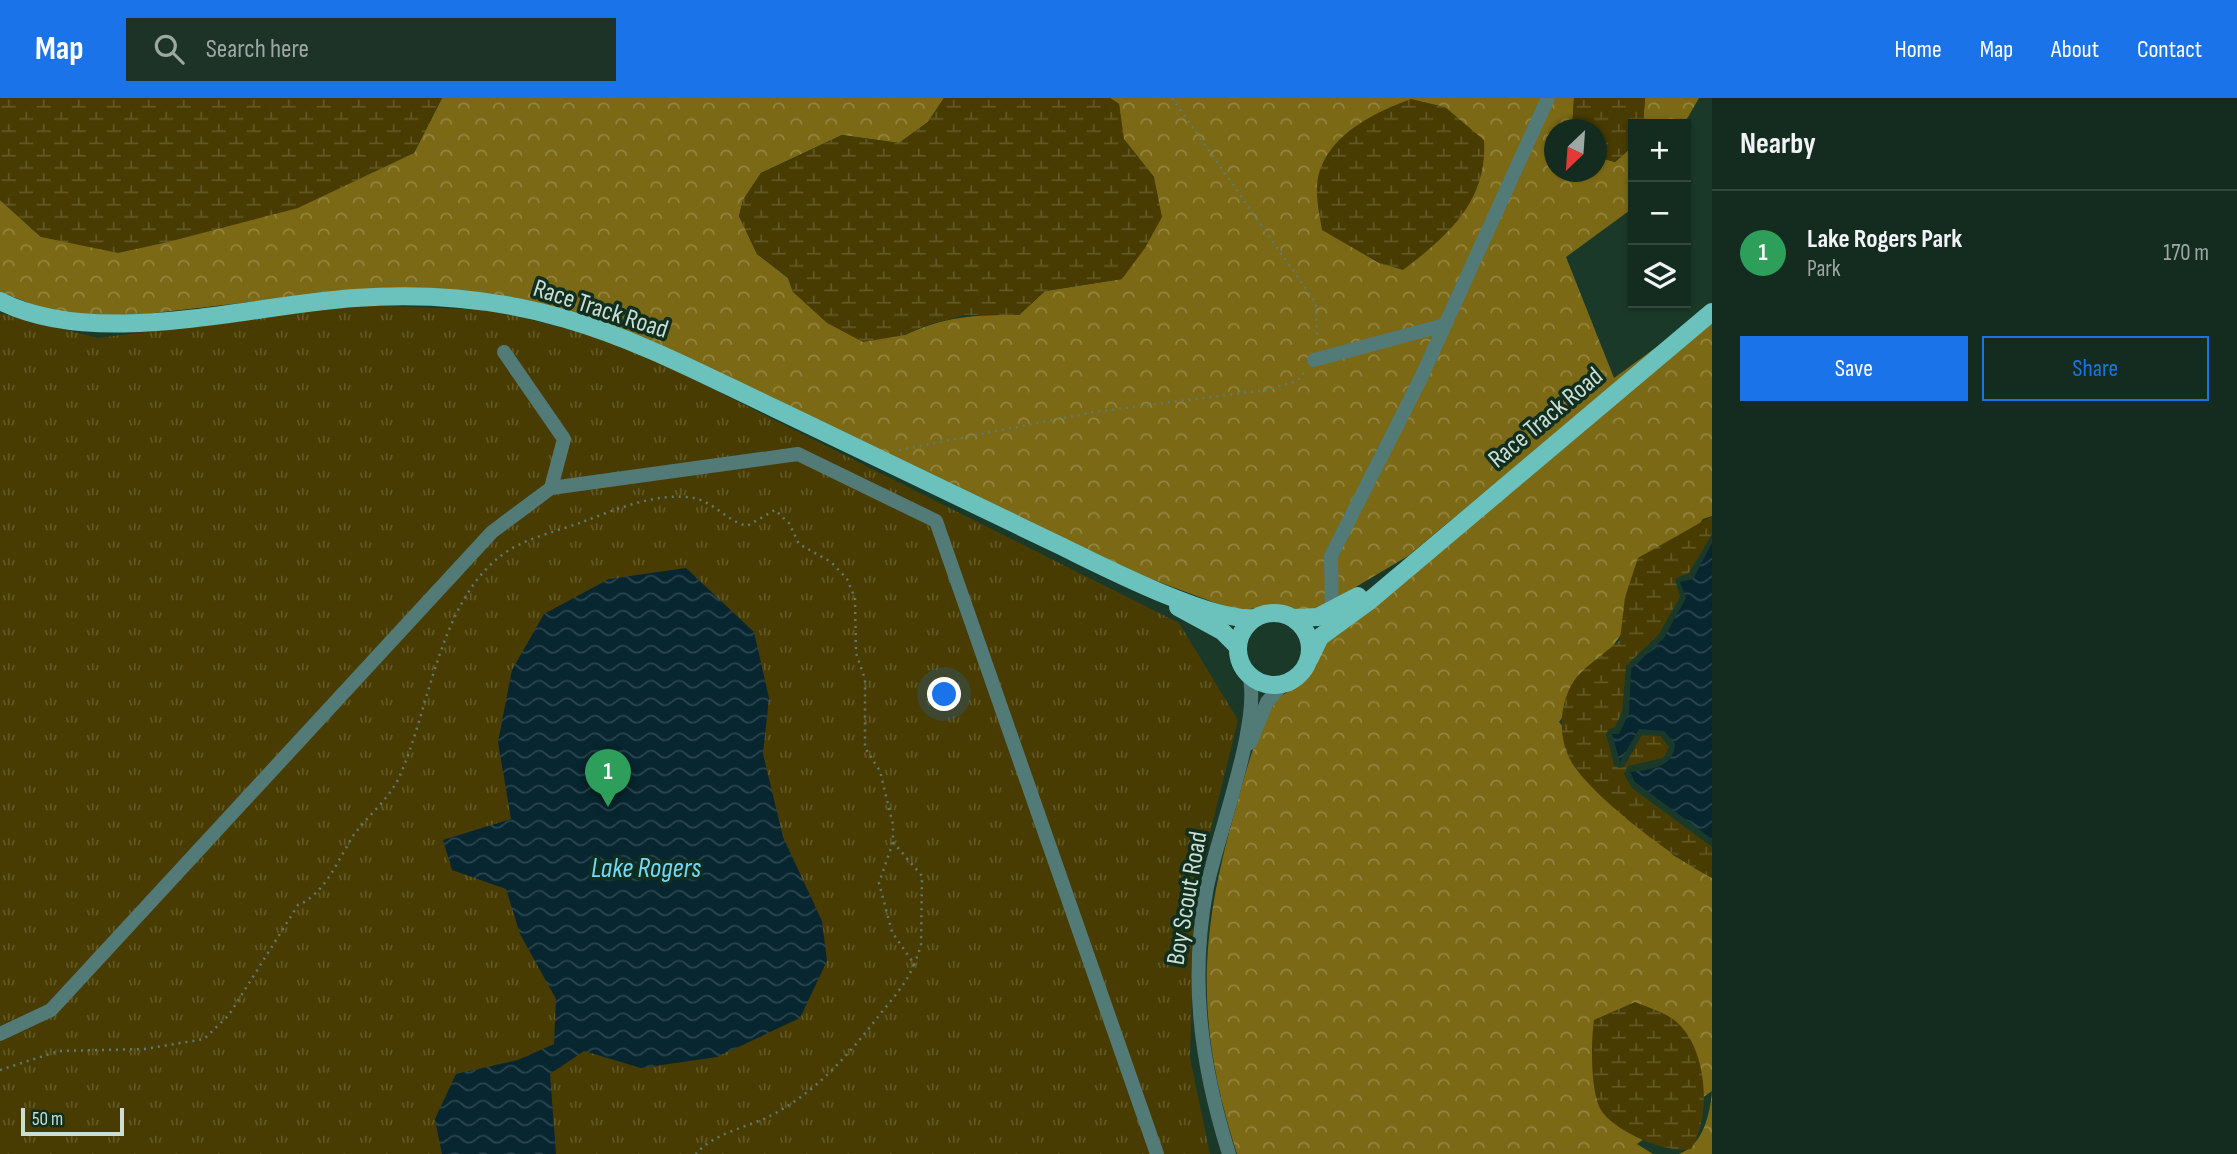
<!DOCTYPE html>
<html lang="en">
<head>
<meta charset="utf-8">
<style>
  :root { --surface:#142b1f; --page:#1d3328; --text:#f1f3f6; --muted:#9da7a4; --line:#33473d; --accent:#1a73e8 }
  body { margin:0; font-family:"Sofia Sans Condensed",sans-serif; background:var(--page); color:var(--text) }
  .controls { position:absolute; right:21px; top:21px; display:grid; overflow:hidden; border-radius:0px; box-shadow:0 2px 5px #0004 }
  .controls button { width:63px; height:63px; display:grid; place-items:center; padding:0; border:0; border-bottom:2px solid var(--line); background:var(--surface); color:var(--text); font:35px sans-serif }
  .compass { position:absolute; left:1544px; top:21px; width:63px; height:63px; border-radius:50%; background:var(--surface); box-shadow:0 2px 5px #0004; rotate:205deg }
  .scale { position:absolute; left:21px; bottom:18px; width:103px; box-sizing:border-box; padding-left:7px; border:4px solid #ccddd3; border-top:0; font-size:19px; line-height:24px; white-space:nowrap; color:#ccddd3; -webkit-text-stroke:5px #102f1f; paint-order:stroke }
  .you { position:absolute; left:945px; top:597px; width:24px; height:24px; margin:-18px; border:5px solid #fff; border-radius:50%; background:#1a73e8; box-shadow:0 0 0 10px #1a73e833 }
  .badge { display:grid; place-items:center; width:46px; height:46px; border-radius:50%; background:var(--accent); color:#fff; font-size:23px; font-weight:700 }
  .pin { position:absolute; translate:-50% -58px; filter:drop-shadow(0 2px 4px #0008) }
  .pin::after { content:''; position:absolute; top:37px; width:24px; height:21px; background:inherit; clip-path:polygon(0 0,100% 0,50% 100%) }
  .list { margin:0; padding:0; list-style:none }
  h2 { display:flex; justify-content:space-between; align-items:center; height:91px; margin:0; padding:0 28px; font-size:30px }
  h2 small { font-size:23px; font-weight:400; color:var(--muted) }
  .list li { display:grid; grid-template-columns:46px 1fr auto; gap:21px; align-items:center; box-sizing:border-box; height:126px; padding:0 28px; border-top:2px solid var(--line) }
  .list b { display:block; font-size:26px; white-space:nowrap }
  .list p { margin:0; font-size:23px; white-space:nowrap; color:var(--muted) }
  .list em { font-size:23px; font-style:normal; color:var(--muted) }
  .actions { display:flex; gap:14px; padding:21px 28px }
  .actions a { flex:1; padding:16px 0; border:2px solid var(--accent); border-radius:0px; text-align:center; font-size:24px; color:var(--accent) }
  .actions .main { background:var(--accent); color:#fff }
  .icon { flex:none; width:38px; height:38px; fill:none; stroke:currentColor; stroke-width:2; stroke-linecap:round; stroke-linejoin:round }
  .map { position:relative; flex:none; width:1712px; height:1056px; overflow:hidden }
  header { display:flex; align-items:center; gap:42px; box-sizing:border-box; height:98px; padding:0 35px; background:var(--accent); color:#fff }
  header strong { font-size:33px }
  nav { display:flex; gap:38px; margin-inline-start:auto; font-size:24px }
  .search { width:490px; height:63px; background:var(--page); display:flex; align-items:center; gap:18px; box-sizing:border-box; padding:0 24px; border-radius:0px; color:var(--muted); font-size:26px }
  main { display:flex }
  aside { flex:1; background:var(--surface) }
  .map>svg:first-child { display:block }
  .forest { fill:url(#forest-crowns); fill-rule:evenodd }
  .wetland { fill:url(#wetland-marsh) }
  .park { fill:url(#park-tufts) }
  .water { fill:url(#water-waves) }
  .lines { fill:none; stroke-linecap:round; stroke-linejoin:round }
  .path { stroke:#617a6c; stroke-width:2.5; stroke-dasharray:2 5; stroke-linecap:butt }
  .minor { stroke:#527a77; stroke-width:14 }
  .major { stroke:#6bc2bd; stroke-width:18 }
  .labels { text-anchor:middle; stroke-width:7; stroke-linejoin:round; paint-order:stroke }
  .street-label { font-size:26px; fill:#ccddd3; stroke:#102f1f }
  .water-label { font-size:28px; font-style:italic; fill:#75d8f9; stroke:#102f1f }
</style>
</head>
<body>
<header>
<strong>Map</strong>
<div class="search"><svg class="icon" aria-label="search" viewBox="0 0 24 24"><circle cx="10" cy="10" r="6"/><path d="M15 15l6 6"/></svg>Search here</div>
<nav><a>Home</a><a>Map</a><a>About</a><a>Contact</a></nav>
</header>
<main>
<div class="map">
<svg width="1712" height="1056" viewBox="0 0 1712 1056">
  <defs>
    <pattern id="forest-crowns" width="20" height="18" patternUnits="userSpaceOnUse" patternTransform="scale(1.75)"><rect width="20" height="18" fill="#7c6915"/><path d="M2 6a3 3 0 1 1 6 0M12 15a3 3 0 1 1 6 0" fill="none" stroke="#938541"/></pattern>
    <pattern id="wetland-marsh" width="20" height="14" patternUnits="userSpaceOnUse" patternTransform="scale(1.75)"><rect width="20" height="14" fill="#483c02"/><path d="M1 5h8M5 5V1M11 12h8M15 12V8" fill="none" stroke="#615826"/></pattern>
    <pattern id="park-tufts" width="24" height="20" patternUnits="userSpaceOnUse" patternTransform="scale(1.75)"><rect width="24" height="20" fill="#483c02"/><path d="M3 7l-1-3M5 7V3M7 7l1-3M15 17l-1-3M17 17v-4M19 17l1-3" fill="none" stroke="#615826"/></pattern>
    <pattern id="water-waves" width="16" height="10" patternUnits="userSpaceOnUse" patternTransform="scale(1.75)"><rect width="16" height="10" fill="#072630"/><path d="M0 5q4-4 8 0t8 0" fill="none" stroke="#2a454d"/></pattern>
  </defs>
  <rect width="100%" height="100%" fill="#1b3929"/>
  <g class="forest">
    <path d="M442,0H944L928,24L899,45L842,37L761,75L743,102L739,118L757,156L788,180L793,194L905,237C945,218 975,217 1019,217L1045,193L1122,181L1154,79L1123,41L1119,6L1110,0H1574L1572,31L1554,32V74H1596L1597,59L1615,64L1633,48V110L1566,159L1614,280L1669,240L1408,458L1317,512H1296L1276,507L1237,513L1143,478L629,234L353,192L137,217L86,218L48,212L0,194V102L41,139L414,55ZM1317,92L1379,165L1358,152Z"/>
    <polygon points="1645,0 1699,0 1684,26 1643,26"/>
    <path d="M1712,223V418L1703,421L1559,624L1673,757L1712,780V1056H1679C1703,1047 1710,1017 1712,993L1637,1046L1653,1056H1237C1196,928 1198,842 1235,713C1244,680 1255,636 1273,608C1281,594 1295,592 1305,581C1315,571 1318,556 1325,544Z"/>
  </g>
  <g class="wetland">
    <polygon points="0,0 442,0 414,55 298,110 168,144 118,155 41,139 0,102"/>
    <polygon points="944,0 1110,0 1119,6 1124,41 1154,79 1162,119 1145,150 1122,181 1045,193 1019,217 965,217 924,228 905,237 863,244 827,225 793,194 788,180 757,156 739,118 743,102 761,75 842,37 899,45 928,24"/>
    <polygon points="1574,0 1645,0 1643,26 1633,26 1633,48 1615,64 1597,59 1596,32 1572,31"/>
    <path d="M1411,1L1445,9L1484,42C1488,103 1448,138 1403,172L1379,165L1322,132C1320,119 1317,106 1317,94C1316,43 1370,16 1411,1Z"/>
    <path d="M1712,418V436L1689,475L1675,481L1680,499L1659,536L1626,568L1622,614L1615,629L1609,631L1606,636L1614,667L1619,670L1624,669L1642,637L1660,638L1669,649L1663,660L1628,668L1624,676L1632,690L1712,749V780C1674,760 1598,703 1574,668C1558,644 1558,611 1572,586C1581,570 1606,555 1620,542L1625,499L1638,460Z"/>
    <path d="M1635,904C1647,909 1664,914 1674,922C1708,948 1712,1019 1691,1051C1666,1056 1614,1033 1601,1012C1590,993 1591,943 1594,922Z"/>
  </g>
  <polygon class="park" points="360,207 492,212 619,244 1179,525 1238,622 1195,796 1190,960 1210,1056 0,1056 0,215 98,240"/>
  <g class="water">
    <path d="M1712,445V741L1635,684L1630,674C1649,672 1674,670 1675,646L1664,633L1639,631L1620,664L1612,636H1619L1629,615L1631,571L1664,540L1686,500L1680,484L1693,481Z"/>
    <polygon points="686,470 754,534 769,600 763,656 783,739 822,823 827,863 800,920 717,959 641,970 584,953 550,976 556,1056 442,1056 435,1021 456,976 518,962 554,946 556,901 520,836 506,791 452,772 443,742 511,721 498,644 512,572 544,516 609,481"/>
  </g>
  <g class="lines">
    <g class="path">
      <polyline points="1172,0 1316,205 1317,248"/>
      <polyline points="899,352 1094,314 1266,292 1297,283 1305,273"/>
      <polyline points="893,744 922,778 921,848 913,870"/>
      <path d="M0,972L59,953L145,951L204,941L229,917L298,807C325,796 338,762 353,738C368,717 391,700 401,675C430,608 440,503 502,457C524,440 559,433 585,423C616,411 654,396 687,399C713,401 724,422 747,428L775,412L789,425L799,446L831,464L847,481L855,500L856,555L865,581V650L880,673L893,727V744L879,785L892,834L914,866C907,885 893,900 881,915C849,956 819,992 772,1017C749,1029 713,1035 696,1056"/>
    </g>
    <g class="minor">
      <polyline points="504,254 564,341 551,390"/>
      <polyline points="1314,262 1445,227"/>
      <polyline points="1332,520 1331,458 1420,282 1548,0"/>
      <polyline points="1250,645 1267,604 1283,586"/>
      <polyline points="0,936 51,912 492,434 551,390 798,356 936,423 1157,1056"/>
      <path d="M1229,1056C1201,967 1189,882 1207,789C1217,739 1262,622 1249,577"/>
    </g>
    <g class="major">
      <path d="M0,203C97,252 249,207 355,200C425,195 498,201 566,221C639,242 706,278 774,310C871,357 967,403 1063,449C1104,469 1213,525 1255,520"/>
      <polyline points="1178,509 1222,533 1238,549"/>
      <circle cx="1274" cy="551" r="36"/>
      <polyline points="1293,520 1318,519 1358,498"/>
      <polyline points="1310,560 1320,539 1368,504 1712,214"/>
    </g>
  </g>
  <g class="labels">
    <g class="street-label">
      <text transform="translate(601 210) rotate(18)" y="9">Race Track Road</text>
      <text transform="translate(1545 319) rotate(-40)" y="9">Race Track Road</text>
      <text transform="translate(1186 800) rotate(-80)" y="9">Boy Scout Road</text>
    </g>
    <g class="water-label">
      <text x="646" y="779">Lake Rogers</text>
    </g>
  </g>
</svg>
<div class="controls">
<button>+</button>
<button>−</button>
<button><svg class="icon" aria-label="layers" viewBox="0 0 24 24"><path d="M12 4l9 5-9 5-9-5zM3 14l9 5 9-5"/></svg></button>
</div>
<svg class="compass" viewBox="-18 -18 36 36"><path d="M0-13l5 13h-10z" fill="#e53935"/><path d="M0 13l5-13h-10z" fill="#9da7a4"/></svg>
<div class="scale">50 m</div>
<div class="you"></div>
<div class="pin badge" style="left:608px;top:709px;background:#2e9e5b">1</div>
</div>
<aside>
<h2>Nearby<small></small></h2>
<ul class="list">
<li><span class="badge" style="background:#2e9e5b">1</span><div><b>Lake Rogers Park</b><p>Park</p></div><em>170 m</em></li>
</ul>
<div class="actions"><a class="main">Save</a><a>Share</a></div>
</aside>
</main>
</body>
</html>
